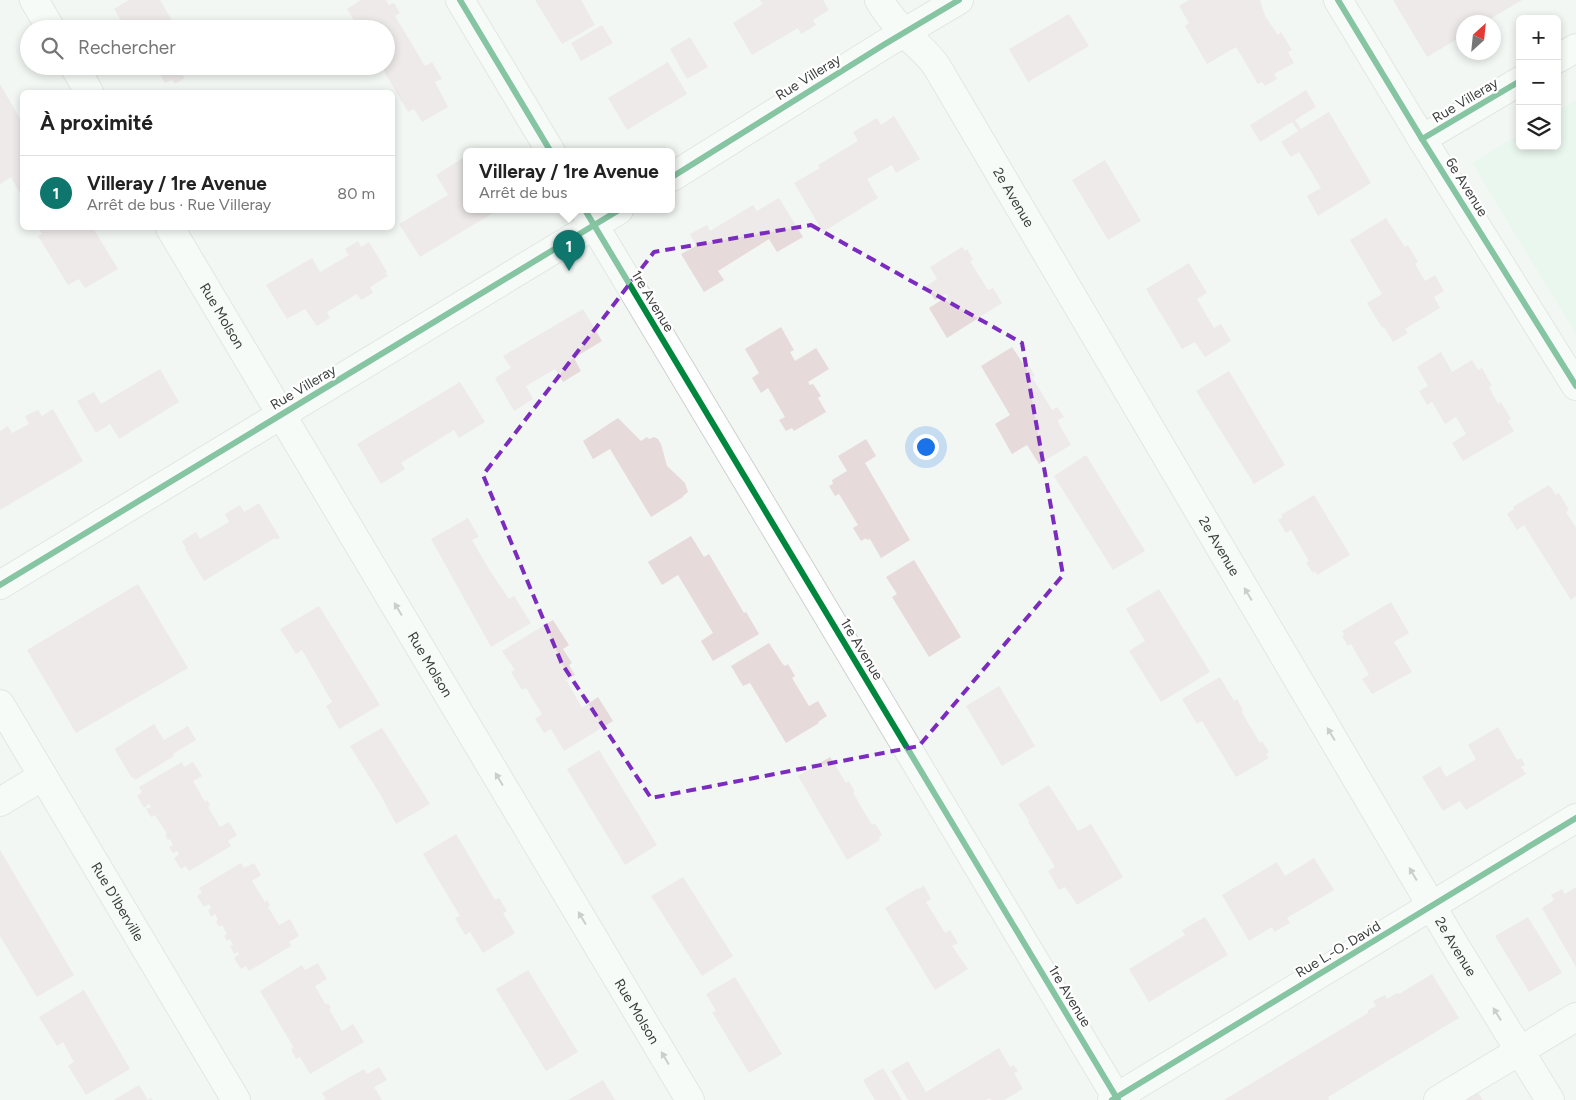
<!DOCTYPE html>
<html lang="fr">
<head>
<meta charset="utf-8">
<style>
  :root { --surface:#fff; --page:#f6f6f6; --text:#222; --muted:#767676; --line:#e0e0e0; --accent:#0f766e }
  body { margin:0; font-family:Figtree,sans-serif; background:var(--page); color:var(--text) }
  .controls { position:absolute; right:15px; top:15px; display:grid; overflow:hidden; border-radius:8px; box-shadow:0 2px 8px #0003 }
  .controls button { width:45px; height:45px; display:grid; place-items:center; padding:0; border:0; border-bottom:1px solid var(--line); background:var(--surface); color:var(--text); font:25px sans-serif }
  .compass { position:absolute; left:1456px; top:15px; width:45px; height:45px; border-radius:50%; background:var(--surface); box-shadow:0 2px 8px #0003; rotate:27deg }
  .you { position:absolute; left:925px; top:446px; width:18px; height:18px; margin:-12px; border:4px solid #fff; border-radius:50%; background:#1a73e8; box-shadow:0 0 0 8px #1a73e833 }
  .badge { display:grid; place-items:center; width:32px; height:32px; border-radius:50%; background:var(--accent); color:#fff; font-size:16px; font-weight:700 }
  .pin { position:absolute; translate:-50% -41px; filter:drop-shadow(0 1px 2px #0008) }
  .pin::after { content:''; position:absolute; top:26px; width:18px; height:15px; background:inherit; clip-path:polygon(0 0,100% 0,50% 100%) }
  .popup { position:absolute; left:463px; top:148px; width:212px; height:65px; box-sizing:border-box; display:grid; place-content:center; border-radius:8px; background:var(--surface); filter:drop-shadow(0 1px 4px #0005); font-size:16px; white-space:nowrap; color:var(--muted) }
  .popup b { font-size:19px; color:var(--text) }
  .popup::after { content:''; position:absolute; left:50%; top:100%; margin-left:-10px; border:10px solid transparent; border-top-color:var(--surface) }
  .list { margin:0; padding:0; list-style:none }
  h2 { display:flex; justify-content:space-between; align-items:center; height:65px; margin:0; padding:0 20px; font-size:21px }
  h2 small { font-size:16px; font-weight:400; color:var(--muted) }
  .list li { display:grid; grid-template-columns:32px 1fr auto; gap:15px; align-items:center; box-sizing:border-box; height:75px; padding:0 20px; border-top:1px solid var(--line) }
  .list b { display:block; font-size:19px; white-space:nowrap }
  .list p { margin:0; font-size:16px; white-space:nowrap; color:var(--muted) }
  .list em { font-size:16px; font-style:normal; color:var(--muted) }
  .icon { flex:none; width:28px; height:28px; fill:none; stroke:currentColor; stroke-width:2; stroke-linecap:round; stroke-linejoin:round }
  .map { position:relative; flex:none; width:1576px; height:1100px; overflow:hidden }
  .search { position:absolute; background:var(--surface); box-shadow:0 2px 8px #0003; left:20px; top:20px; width:375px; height:55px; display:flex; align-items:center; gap:12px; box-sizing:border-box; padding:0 18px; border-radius:28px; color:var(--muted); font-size:19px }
  .panel { position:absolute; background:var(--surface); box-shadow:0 2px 8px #0003; left:20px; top:90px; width:375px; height:140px; border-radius:8px }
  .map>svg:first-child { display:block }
  .green { fill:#ddf5e6 }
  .building { fill:#e6dadb }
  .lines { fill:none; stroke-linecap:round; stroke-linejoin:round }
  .minor-casing { stroke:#ced2d0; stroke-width:30 }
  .major-casing { stroke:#ced2d0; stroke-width:30 }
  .minor { stroke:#fdfefd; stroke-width:28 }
  .major { stroke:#fdfefd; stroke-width:28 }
  .cycleway-casing { stroke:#fff; stroke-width:9 }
  .cycleway { stroke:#00873e; stroke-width:6 }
  .oneway { fill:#9c9e9c }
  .marked { fill:none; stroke:#7b2cbf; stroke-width:4; stroke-dasharray:10 6; stroke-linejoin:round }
  .labels { text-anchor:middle; stroke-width:4.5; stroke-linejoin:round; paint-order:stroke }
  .street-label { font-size:14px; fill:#3b3e3c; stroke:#fff }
</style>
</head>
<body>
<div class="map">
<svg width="1576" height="1100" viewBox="0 0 1576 1100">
  <rect width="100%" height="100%" fill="#f2f7f4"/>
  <polygon class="green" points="1576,100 1576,334 1472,163 1520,134 1520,146 1557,146 1557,111"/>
  <g class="building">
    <polygon points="129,0 160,0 177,29 126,29 114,9"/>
    <polygon points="361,0 386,0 389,5 394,3 400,13 395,16 425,66 432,62 442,79 435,82 448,107 422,122 414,109 408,112 381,66 386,66 386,29 359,29 347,9"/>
    <polygon points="535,0 581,0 595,25 562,44"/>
    <polygon points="760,0 823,0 829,10 813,20 816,25 801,34 798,28 752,55 733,23 763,4"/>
    <polygon points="1189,0 1260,0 1265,16 1278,35 1281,32 1292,50 1288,52 1294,63 1274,74 1277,79 1265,86 1262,82 1258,84 1236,47 1207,64 1185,26 1189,23 1179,6"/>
    <polygon points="1393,0 1522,0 1485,22 1464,22 1464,35 1427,57"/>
    <polygon points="1069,14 1089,46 1028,82 1009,49"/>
    <polygon points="602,25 613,43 581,61 571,43"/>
    <polygon points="690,37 708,67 687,79 670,49"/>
    <polygon points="668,62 687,94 627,130 608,98"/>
    <polygon points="155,66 195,66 181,74 185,78 175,84 172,80 165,83"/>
    <polygon points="0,84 22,122 22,197 11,177 0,184"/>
    <polygon points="1306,90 1316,107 1295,120 1301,129 1329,112 1371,183 1318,216 1307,196 1321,188 1299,152 1291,157 1281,142 1298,131 1292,122 1260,142 1250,125"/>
    <polygon points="894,116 920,159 896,173 892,165 867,179 878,198 823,232 794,183 820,168 818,165 858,141 853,132 877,118 881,125"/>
    <polygon points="466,156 466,210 498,210 420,257 399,224 448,195 436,175"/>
    <polygon points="1105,160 1141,221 1108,240 1072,180"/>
    <polygon points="779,198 803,237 777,252 769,239 718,271 724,280 704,292 681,254 696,246 690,234 707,225 710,231 753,205 757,211"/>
    <polygon points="1386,218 1405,247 1408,245 1418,262 1415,264 1425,281 1435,275 1444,291 1434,297 1440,308 1405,329 1408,333 1393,342 1384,327 1382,328 1367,303 1382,294 1350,240"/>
    <polygon points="38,228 93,228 118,269 85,288 79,279 68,285 38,236 42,234"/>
    <polygon points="358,241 361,247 369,242 387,272 385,273 388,276 370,287 373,293 361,300 357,294 327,312 330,318 317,326 305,309 287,319 266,285 312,258 320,272 349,255 345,249"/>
    <polygon points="962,247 965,251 967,249 973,260 970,261 988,290 993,288 1002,303 947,338 929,308 948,296 946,294 935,300 926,286 937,279 930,267"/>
    <polygon points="1189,263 1207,293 1197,299 1214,328 1221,324 1231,341 1205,357 1195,342 1182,349 1146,289"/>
    <polygon points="583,309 602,341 574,358 581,371 563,382 555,369 526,386 533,399 514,411 495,378 511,368 503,356"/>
    <polygon points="781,327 794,350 790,352 795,361 816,348 829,369 808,382 810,385 813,384 821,396 818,398 826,412 794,431 792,428 786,431 779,420 785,417 768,388 761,393 752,378 759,373 745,349"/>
    <polygon points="1012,347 1026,368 1029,366 1035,376 1032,377 1052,410 1057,407 1064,417 1058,420 1059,424 1071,445 1039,464 1027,445 1012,454 995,424 1010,415 981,366"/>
    <polygon points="1441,352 1452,372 1472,360 1478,370 1482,368 1492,386 1489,387 1498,404 1501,402 1511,419 1508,421 1514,431 1463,461 1452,443 1466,434 1456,417 1445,424 1432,402 1427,405 1419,391 1428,386 1417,367"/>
    <polygon points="160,369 179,402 119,439 110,424 96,433 77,401 94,392 101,404"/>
    <polygon points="1229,371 1285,465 1254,484 1196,391"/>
    <polygon points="460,382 485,422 459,438 454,430 401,463 405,469 381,484 357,444"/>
    <polygon points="53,409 83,461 0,510 0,431 8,426 12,433 29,424 25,416 38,410 42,416"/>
    <polygon points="618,418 641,441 647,437 649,439 654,437 658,439 661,444 667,466 685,483 688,492 683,496 683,497 651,517 610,449 593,459 583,441"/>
    <polygon points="866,439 876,456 865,463 910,540 881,558 870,539 867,540 866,538 861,541 853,528 858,525 839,494 835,496 829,486 833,484 832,480 847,471 838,456"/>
    <polygon points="1086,455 1145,551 1113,570 1054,476"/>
    <polygon points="1549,485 1556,495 1559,493 1569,510 1566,512 1576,528 1576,596 1571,600 1524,525 1517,530 1507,514 1514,509 1513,507"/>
    <polygon points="1314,495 1350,555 1317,575 1315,571 1313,573 1306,563 1309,561 1291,530 1286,533 1278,520 1283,517 1281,515"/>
    <polygon points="259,503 280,538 276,540 275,538 204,581 185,549 186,548 182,541 196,532 200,539 229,522 225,514 240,505 244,512"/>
    <polygon points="468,518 479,537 472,540 490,571 509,599 514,596 531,623 491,647 431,539"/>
    <polygon points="691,536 704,557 709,554 744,613 746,612 759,634 713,661 701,641 713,633 678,575 662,585 648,562"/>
    <polygon points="914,560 961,637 929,657 892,597 897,594 886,577"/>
    <polygon points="138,584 188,668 76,733 27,650"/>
    <polygon points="1159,589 1210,672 1161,702 1129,651 1145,641 1126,609"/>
    <polygon points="1391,602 1409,633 1394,642 1412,672 1372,694 1362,679 1369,675 1351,644 1348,646 1342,636 1344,635 1342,631"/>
    <polygon points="319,606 380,705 339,729 326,706 332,702 302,650 296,654 280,629"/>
    <polygon points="553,620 569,645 563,649 572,663 569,665 575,675 565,681 567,681 582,708 598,697 613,721 564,751 551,729 544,733 535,719 542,714 526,688 522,690 511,672 515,670 502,651"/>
    <polygon points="769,643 782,663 785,666 788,664 795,676 792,678 809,706 818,701 827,716 818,722 819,723 786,743 750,683 743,686 731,666"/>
    <polygon points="1220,677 1234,701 1237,699 1243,710 1241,711 1260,743 1262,741 1269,752 1266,754 1269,758 1236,777 1202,721 1197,724 1182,699"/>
    <polygon points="999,686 1035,746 1002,766 966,706"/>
    <polygon points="154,724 164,740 188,726 196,740 173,754 174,756 135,780 134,777 132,778 115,750 116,748"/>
    <polygon points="1498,727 1517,760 1521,758 1525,765 1521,767 1526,774 1466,810 1460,801 1443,811 1422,777 1440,766 1446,777 1476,759 1468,745"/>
    <polygon points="382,728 430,804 396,824 380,794 350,746"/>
    <polygon points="599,750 657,845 625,865 567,769"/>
    <polygon points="830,757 846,783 849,781 855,792 853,793 872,825 875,823 882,835 879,837 880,840 847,860 798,776"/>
    <polygon points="182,762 184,767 193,762 202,776 193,781 205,802 207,800 209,803 210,805 208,807 220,827 229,822 237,835 228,841 231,846 189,871 186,866 181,869 174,858 179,854 177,851 173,853 169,847 173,845 170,839 168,840 165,835 167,834 155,815 151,817 146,809 151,807 149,804 144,808 137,796 142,792 139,787"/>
    <polygon points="1049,785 1078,831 1091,824 1123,877 1077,905 1065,887 1059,890 1048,871 1055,867 1028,822 1029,821 1018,804"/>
    <polygon points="456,834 495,900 499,898 507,911 503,913 515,933 483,953 470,932 465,935 455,918 460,916 423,854"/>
    <polygon points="0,850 74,975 37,997 0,936"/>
    <polygon points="1314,858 1334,890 1287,918 1290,923 1274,932 1272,927 1249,941 1222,895 1277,862 1285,876"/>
    <polygon points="241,863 244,868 254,863 261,875 252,881 265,902 267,900 269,903 270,905 268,907 279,925 290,919 299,936 289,942 291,946 249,971 246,966 241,969 234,958 239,954 238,952 234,954 230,946 233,945 230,939 227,941 224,936 227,934 222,925 219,927 216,921 218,920 215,914 211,917 208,910 211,908 209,904 204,907 197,896 202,892 199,888"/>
    <polygon points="683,877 733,956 702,976 651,896"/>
    <polygon points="924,886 931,899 926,902 945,933 950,930 958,943 952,946 968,969 935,990 885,908 918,888 919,889"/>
    <polygon points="1576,887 1576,967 1542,908 1554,900 1551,895 1562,889 1565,894"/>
    <polygon points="1205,917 1228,955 1149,1002 1129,969 1185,935 1182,930"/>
    <polygon points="1528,917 1562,973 1529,992 1495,936"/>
    <polygon points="318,963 327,979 315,986 326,1005 328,1003 331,1008 329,1009 342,1031 353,1024 364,1042 310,1074 300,1057 296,1059 291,1049 294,1048 260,991 302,965 305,970"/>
    <polygon points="528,970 578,1052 546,1071 496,989"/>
    <polygon points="1432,974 1459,1018 1328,1097 1329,1100 1224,1100 1368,1013 1368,1010 1376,1006 1373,1001 1385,995 1387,999 1397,993 1399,994"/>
    <polygon points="735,977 782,1054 749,1073 712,1012 716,1011 706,994"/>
    <polygon points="84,990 130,1069 86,1095 68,1066 74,1062 63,1042 57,1046 39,1017"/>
    <polygon points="999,1048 1010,1067 1014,1065 1018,1071 1014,1073 1023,1089 1004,1100 991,1100 990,1098 986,1100 908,1100 891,1071 908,1061 926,1092"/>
    <polygon points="379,1067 387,1080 374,1087 382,1100 323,1100 326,1099 322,1093 364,1069 367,1074"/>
    <polygon points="883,1068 902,1100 875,1100 863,1080"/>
    <polygon points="603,1080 615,1100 568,1100"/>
    <polygon points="139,1085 148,1100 151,1098 153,1100 114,1100"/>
    <polygon points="1475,1088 1483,1100 1456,1100"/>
  </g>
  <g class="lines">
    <defs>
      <g id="minor">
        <polyline points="34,0 51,29"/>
        <polyline points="460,0 551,152"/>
        <path id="s1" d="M879,0C886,12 894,22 904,32C915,44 928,53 937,67L1454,944L1550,1100"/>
        <polyline points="1338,0 1422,139 1576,386"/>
        <polyline points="1557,59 1576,48"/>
        <polyline points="74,66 89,92"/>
        <polyline points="1422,139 1520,81"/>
        <polyline points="672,177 885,44 959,0"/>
        <polyline points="585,210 1118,1100"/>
        <path id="s2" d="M170,228L690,1100"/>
        <polyline points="0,585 619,210"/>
        <polyline points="0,802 43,776"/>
        <polyline points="1112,1100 1576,818"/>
        <polyline points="1438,1100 1576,1017"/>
      </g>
      <g id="major">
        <path id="s3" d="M0,704L236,1100"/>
      </g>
    </defs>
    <use href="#minor" class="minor-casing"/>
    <use href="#major" class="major-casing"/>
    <use href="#minor" class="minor"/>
    <use href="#major" class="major"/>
    <defs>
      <g id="cycleway">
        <polyline points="460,0 551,152"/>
        <polyline points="1338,0 1422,139 1576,386"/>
        <polyline points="1422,139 1520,81"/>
        <polyline points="672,177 885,44 959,0"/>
        <polyline points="585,210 1118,1100"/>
        <polyline points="0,585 619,210"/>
        <polyline points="1112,1100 1576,818"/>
      </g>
    </defs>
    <use href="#cycleway" class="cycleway-casing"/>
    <use href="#cycleway" class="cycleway"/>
  </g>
  <defs><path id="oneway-solid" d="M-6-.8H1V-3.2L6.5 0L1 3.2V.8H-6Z" transform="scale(1.25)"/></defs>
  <g class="oneway">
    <use href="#oneway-solid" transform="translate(1248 594) rotate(-121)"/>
    <use href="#oneway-solid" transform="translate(398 609) rotate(-121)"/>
    <use href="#oneway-solid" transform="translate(1331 734) rotate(-121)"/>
    <use href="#oneway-solid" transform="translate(499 779) rotate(-121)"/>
    <use href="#oneway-solid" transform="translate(1413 874) rotate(-121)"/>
    <use href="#oneway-solid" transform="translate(582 918) rotate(-121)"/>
    <use href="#oneway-solid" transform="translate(1497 1014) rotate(-122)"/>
    <use href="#oneway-solid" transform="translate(665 1058) rotate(-121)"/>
  </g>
  <path d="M0 0H1576V1100H0ZM811,225L1022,343L1063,575L919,746L651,798L562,664L483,475L654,252Z" fill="#f2f7f4" fill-opacity=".55" fill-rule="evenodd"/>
  <path class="marked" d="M811,225L1022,343L1063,575L919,746L651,798L562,664L483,475L654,252Z"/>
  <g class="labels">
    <g class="street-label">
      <text transform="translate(808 77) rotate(-32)" y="5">Rue Villeray</text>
      <text transform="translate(1465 100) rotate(-31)" y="5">Rue Villeray</text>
      <text transform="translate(1467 187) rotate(58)" y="5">6e Avenue</text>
      <text dy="5" stroke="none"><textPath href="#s1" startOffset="240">2e Avenue</textPath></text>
      <text transform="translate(653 301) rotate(59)" y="5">1re Avenue</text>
      <text dy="5" stroke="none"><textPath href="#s2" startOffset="102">Rue Molson</textPath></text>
      <text transform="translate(303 387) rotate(-31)" y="5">Rue Villeray</text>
      <text dy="5" stroke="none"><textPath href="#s1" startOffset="645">2e Avenue</textPath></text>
      <text transform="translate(862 649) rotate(59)" y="5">1re Avenue</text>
      <text dy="5" stroke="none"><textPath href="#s2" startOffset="508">Rue Molson</textPath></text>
      <text dy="5" stroke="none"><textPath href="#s3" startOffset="230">Rue D'Iberville</textPath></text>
      <text dy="5" stroke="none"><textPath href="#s1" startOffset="1110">2e Avenue</textPath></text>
      <text transform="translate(1338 949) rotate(-31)" y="5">Rue L.-O. David</text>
      <text transform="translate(1070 996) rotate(59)" y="5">1re Avenue</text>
      <text dy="5" stroke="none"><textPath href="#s2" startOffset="912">Rue Molson</textPath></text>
    </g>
  </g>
</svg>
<div class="controls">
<button>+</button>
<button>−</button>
<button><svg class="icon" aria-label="layers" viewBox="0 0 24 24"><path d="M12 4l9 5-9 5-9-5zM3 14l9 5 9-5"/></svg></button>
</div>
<svg class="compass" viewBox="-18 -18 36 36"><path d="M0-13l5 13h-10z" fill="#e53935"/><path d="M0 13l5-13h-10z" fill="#767676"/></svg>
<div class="you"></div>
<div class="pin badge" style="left:569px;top:271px">1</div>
<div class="popup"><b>Villeray / 1re Avenue</b>Arrêt de bus</div>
<div class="search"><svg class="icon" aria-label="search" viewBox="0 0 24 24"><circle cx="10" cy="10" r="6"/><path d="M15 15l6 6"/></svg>Rechercher</div>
<section class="panel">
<h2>À proximité<small></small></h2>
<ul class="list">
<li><span class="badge">1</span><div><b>Villeray / 1re Avenue</b><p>Arrêt de bus · Rue Villeray</p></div><em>80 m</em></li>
</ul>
</section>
</div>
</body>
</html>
